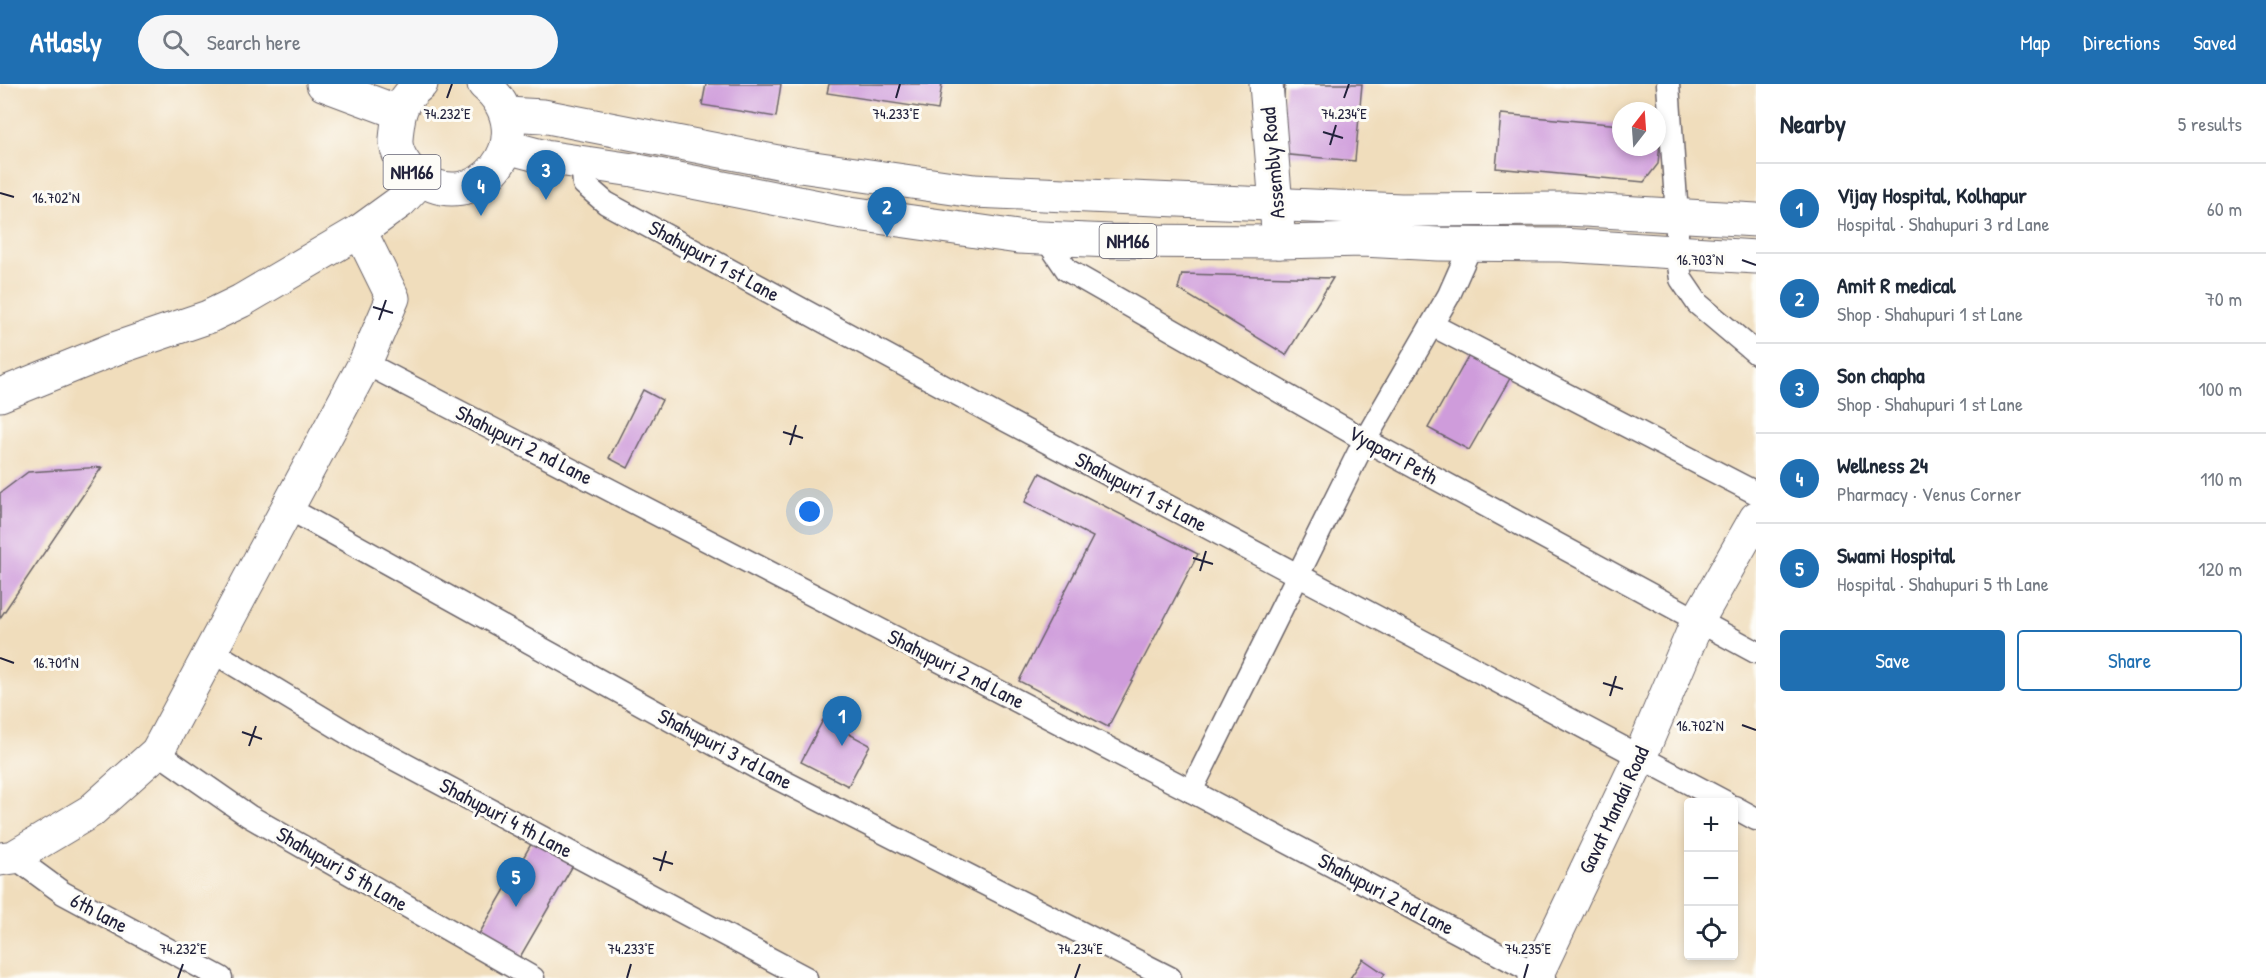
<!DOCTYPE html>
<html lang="en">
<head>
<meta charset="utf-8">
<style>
  :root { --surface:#fff; --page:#f6f6f7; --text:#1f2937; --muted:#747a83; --line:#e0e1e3; --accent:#1f6fb2 }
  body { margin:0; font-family:"Patrick Hand",sans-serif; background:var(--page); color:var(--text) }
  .controls { position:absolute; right:18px; bottom:18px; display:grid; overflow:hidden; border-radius:6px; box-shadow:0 3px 9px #0003 }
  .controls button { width:54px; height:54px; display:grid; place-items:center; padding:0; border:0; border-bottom:2px solid var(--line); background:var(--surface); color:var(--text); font:30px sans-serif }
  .compass { position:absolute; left:1612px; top:18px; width:54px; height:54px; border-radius:50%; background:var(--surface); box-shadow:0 3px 9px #0003; rotate:17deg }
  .you { position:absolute; left:810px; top:428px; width:21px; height:21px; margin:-15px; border:4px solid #fff; border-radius:50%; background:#1a73e8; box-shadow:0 0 0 9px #1a73e833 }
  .badge { display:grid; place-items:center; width:39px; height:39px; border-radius:50%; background:var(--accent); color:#fff; font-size:20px; font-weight:700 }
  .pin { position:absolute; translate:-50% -50px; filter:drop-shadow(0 2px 3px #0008) }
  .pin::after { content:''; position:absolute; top:32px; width:21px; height:18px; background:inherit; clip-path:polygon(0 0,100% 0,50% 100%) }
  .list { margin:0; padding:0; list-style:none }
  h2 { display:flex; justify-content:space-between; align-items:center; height:78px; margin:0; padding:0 24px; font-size:26px }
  h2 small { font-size:20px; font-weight:400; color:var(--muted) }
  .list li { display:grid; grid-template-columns:39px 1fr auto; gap:18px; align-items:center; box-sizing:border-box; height:90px; padding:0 24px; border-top:2px solid var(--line) }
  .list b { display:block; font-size:22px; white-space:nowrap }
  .list p { margin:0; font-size:20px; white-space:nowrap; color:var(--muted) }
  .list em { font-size:20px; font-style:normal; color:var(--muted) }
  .actions { display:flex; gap:12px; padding:18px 24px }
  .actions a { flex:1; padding:14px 0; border:2px solid var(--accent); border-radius:6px; text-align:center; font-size:21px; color:var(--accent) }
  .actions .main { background:var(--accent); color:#fff }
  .icon { flex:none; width:33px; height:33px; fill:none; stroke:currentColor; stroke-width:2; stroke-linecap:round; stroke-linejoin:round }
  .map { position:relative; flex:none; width:1756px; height:894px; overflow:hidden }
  header { display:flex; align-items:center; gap:36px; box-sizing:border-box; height:84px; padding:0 30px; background:var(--accent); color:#fff }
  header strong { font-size:28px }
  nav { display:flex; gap:33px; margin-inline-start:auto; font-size:21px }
  .search { width:420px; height:54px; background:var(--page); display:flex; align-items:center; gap:15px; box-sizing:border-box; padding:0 21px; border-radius:33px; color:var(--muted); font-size:22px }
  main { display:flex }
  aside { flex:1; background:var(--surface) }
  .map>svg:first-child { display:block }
  .building { fill:#cf9cdb }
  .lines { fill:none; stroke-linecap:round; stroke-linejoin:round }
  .street-casing { stroke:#6a6368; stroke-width:25 }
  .secondary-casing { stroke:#6a6368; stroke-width:35 }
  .highway-casing { stroke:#6a6368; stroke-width:35 }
  .street { stroke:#fff; stroke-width:22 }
  .secondary { stroke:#fff; stroke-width:33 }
  .highway { stroke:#fff; stroke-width:33 }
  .ticks { fill:none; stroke:#22223b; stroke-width:2 }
  .labels { text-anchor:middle; stroke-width:6; stroke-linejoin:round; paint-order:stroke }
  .shield { fill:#fdfcf7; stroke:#646373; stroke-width:1.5 }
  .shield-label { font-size:20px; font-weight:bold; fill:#22223b }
  .street-label { font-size:21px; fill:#22223b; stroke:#fdfcf7 }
  .ticks-label { font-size:15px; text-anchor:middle; fill:#22223b; stroke:#fdfcf7; stroke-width:6; stroke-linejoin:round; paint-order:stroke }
</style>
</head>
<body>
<header>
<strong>Atlasly</strong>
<div class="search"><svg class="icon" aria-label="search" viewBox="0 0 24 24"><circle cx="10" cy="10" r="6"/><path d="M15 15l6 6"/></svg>Search here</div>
<nav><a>Map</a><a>Directions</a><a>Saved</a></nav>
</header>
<main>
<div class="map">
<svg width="1756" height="894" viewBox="0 0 1756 894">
  <rect width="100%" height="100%" fill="#fdfcf7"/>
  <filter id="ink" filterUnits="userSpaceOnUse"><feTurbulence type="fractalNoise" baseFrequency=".0167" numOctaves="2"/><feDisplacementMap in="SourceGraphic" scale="12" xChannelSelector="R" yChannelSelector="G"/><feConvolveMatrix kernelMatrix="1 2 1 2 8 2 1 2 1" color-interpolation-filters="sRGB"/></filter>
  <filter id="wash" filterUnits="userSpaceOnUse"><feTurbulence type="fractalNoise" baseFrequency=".008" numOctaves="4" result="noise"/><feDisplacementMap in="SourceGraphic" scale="24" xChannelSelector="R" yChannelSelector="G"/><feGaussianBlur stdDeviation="1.35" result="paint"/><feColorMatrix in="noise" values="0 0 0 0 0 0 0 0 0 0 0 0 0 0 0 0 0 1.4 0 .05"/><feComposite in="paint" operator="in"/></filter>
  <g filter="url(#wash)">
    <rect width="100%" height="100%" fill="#f0ddbc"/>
    <g id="blocks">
      <g class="building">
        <polygon points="706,0 781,0 776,33 702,21"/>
        <polygon points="829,0 942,0 938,26 827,9"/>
        <polygon points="1285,0 1362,0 1355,77 1279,70"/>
        <polygon points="1501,30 1621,41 1621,63 1657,63 1657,45 1661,45 1658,80 1644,98 1496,84"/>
        <polygon points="1182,190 1333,194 1286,271 1178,205"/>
        <polygon points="1472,266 1513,289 1469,366 1428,344"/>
        <polygon points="643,306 662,316 628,384 609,374"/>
        <polygon points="102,383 0,534 0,409 28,388"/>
        <polygon points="1040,389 1198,470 1108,643 1019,597 1093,453 1025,418"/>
        <polygon points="823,636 870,661 848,702 801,678"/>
        <polygon points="534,755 575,778 516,880 475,857"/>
        <polygon points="1363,875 1385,890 1382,894 1350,894"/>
      </g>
    </g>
  </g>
  <g filter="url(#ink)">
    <use href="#blocks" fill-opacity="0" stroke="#6a6368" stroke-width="1.5"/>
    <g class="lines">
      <defs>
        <g id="street">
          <polyline points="1668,0 1677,132 1677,168 1681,195 1698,220 1756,269"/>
          <polyline points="582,77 584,100 606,119 998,332 1725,718"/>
          <polyline points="1046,155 1067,186 1365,356 1756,568"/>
          <polyline points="1432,241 1756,409"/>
          <polyline points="365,279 1191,707 1544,894"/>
          <polyline points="286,423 759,685 1170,894"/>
          <polyline points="210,566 359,656 806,894"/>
          <polyline points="157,668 249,732 533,894"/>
          <polyline points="1191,707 1365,356 1449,211 1472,159"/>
          <polyline points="1734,723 1756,735"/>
          <polyline points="14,773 63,809 221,894"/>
        </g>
        <g id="secondary">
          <polyline points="1266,0 1279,158"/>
          <polyline points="0,311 114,265 208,233 241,217 360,147 400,118 421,96"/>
          <polyline points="0,775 14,773 91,727 157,668 365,279 393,214 360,147"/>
          <polyline points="1535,894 1640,673 1698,536 1756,434"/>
        </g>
        <g id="highway">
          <polyline points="323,0 398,28"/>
          <path d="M421,0C400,16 398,30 396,55C395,68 405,83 414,90C475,140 547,53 484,0"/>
          <polyline points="507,30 543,32 793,81 974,107 1401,126 1568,125 1756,136"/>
          <polyline points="507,63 545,73 633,86 843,128 1018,153 1111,157 1279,158 1363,156 1438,160 1561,161 1756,173"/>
        </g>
      </defs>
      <use href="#street" class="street-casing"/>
      <use href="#secondary" class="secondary-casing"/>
      <use href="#highway" class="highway-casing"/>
      <use href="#street" class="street"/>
      <use href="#secondary" class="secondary"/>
      <use href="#highway" class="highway"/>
    </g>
  </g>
  <path class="ticks" d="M447,14L452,0M896,14L900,0M1344,14L1349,0M1323,48L1343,54M1330,61L1336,41M0,109L14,113M1742,176L1756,181M373,223L393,229M379,236L386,216M783,348L803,354M790,361L796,341M1193,474L1213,480M1200,487L1206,467M0,574L14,579M1603,599L1623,605M1610,612L1616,592M1742,641L1756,646M242,648L262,655M249,662L256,642M653,774L673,780M660,787L666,767M178,894L183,880M627,894L631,880M1075,894L1080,880M1524,894L1528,880"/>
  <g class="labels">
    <g class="shield">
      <rect x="383.5" y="71" width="57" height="34" rx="4.5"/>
      <rect x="1099.5" y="140" width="57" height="34" rx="4.5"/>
    </g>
    <g class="shield-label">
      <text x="412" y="95">NH166</text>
      <text x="1128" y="164">NH166</text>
    </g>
    <g class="street-label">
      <text transform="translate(1273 79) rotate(-95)" y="7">Assembly Road</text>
      <text transform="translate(714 177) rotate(29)" y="7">Shahupuri 1 st Lane</text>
      <text transform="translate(524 361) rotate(27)" y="7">Shahupuri 2 nd Lane</text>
      <text transform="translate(1393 371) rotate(29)" y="7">Vyapari Peth</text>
      <text transform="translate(1141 408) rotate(28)" y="7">Shahupuri 1 st Lane</text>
      <text transform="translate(956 585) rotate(27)" y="7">Shahupuri 2 nd Lane</text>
      <text transform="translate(725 665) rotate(28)" y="7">Shahupuri 3 rd Lane</text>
      <text transform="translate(1614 726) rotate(-65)" y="7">Gavat Mandai Road</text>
      <text transform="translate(506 734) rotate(28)" y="7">Shahupuri 4 th Lane</text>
      <text transform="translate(342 785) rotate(30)" y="7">Shahupuri 5 th Lane</text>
      <text transform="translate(1386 810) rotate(28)" y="7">Shahupuri 2 nd Lane</text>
      <text transform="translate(99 829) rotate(28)" y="7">6th lane</text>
    </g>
  </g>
  <g class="ticks-label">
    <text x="447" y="35">74.232°E</text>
    <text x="896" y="35">74.233°E</text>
    <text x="1344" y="35">74.234°E</text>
    <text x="56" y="119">16.702°N</text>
    <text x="1700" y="181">16.703°N</text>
    <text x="56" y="584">16.701°N</text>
    <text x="1700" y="647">16.702°N</text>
    <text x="183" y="870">74.232°E</text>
    <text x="631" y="870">74.233°E</text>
    <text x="1080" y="870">74.234°E</text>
    <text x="1528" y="870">74.235°E</text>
  </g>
</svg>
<div class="controls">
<button>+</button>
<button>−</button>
<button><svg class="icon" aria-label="locate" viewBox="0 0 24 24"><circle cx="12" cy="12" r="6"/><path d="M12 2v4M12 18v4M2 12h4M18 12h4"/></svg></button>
</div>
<svg class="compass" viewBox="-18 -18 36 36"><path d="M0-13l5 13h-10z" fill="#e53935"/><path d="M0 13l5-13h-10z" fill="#747a83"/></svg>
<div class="you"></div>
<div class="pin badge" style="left:842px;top:662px">1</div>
<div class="pin badge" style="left:887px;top:153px">2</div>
<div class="pin badge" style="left:546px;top:116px">3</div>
<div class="pin badge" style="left:481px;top:132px">4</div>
<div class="pin badge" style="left:516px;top:823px">5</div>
</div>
<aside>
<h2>Nearby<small>5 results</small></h2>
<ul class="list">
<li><span class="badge">1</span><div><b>Vijay Hospital, Kolhapur</b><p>Hospital · Shahupuri 3 rd Lane</p></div><em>60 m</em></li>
<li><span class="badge">2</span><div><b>Amit R medical</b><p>Shop · Shahupuri 1 st Lane</p></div><em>70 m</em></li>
<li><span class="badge">3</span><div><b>Son chapha</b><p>Shop · Shahupuri 1 st Lane</p></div><em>100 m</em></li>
<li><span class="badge">4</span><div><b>Wellness 24</b><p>Pharmacy · Venus Corner</p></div><em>110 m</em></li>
<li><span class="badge">5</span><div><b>Swami Hospital</b><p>Hospital · Shahupuri 5 th Lane</p></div><em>120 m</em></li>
</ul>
<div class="actions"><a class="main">Save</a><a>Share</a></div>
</aside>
</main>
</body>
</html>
